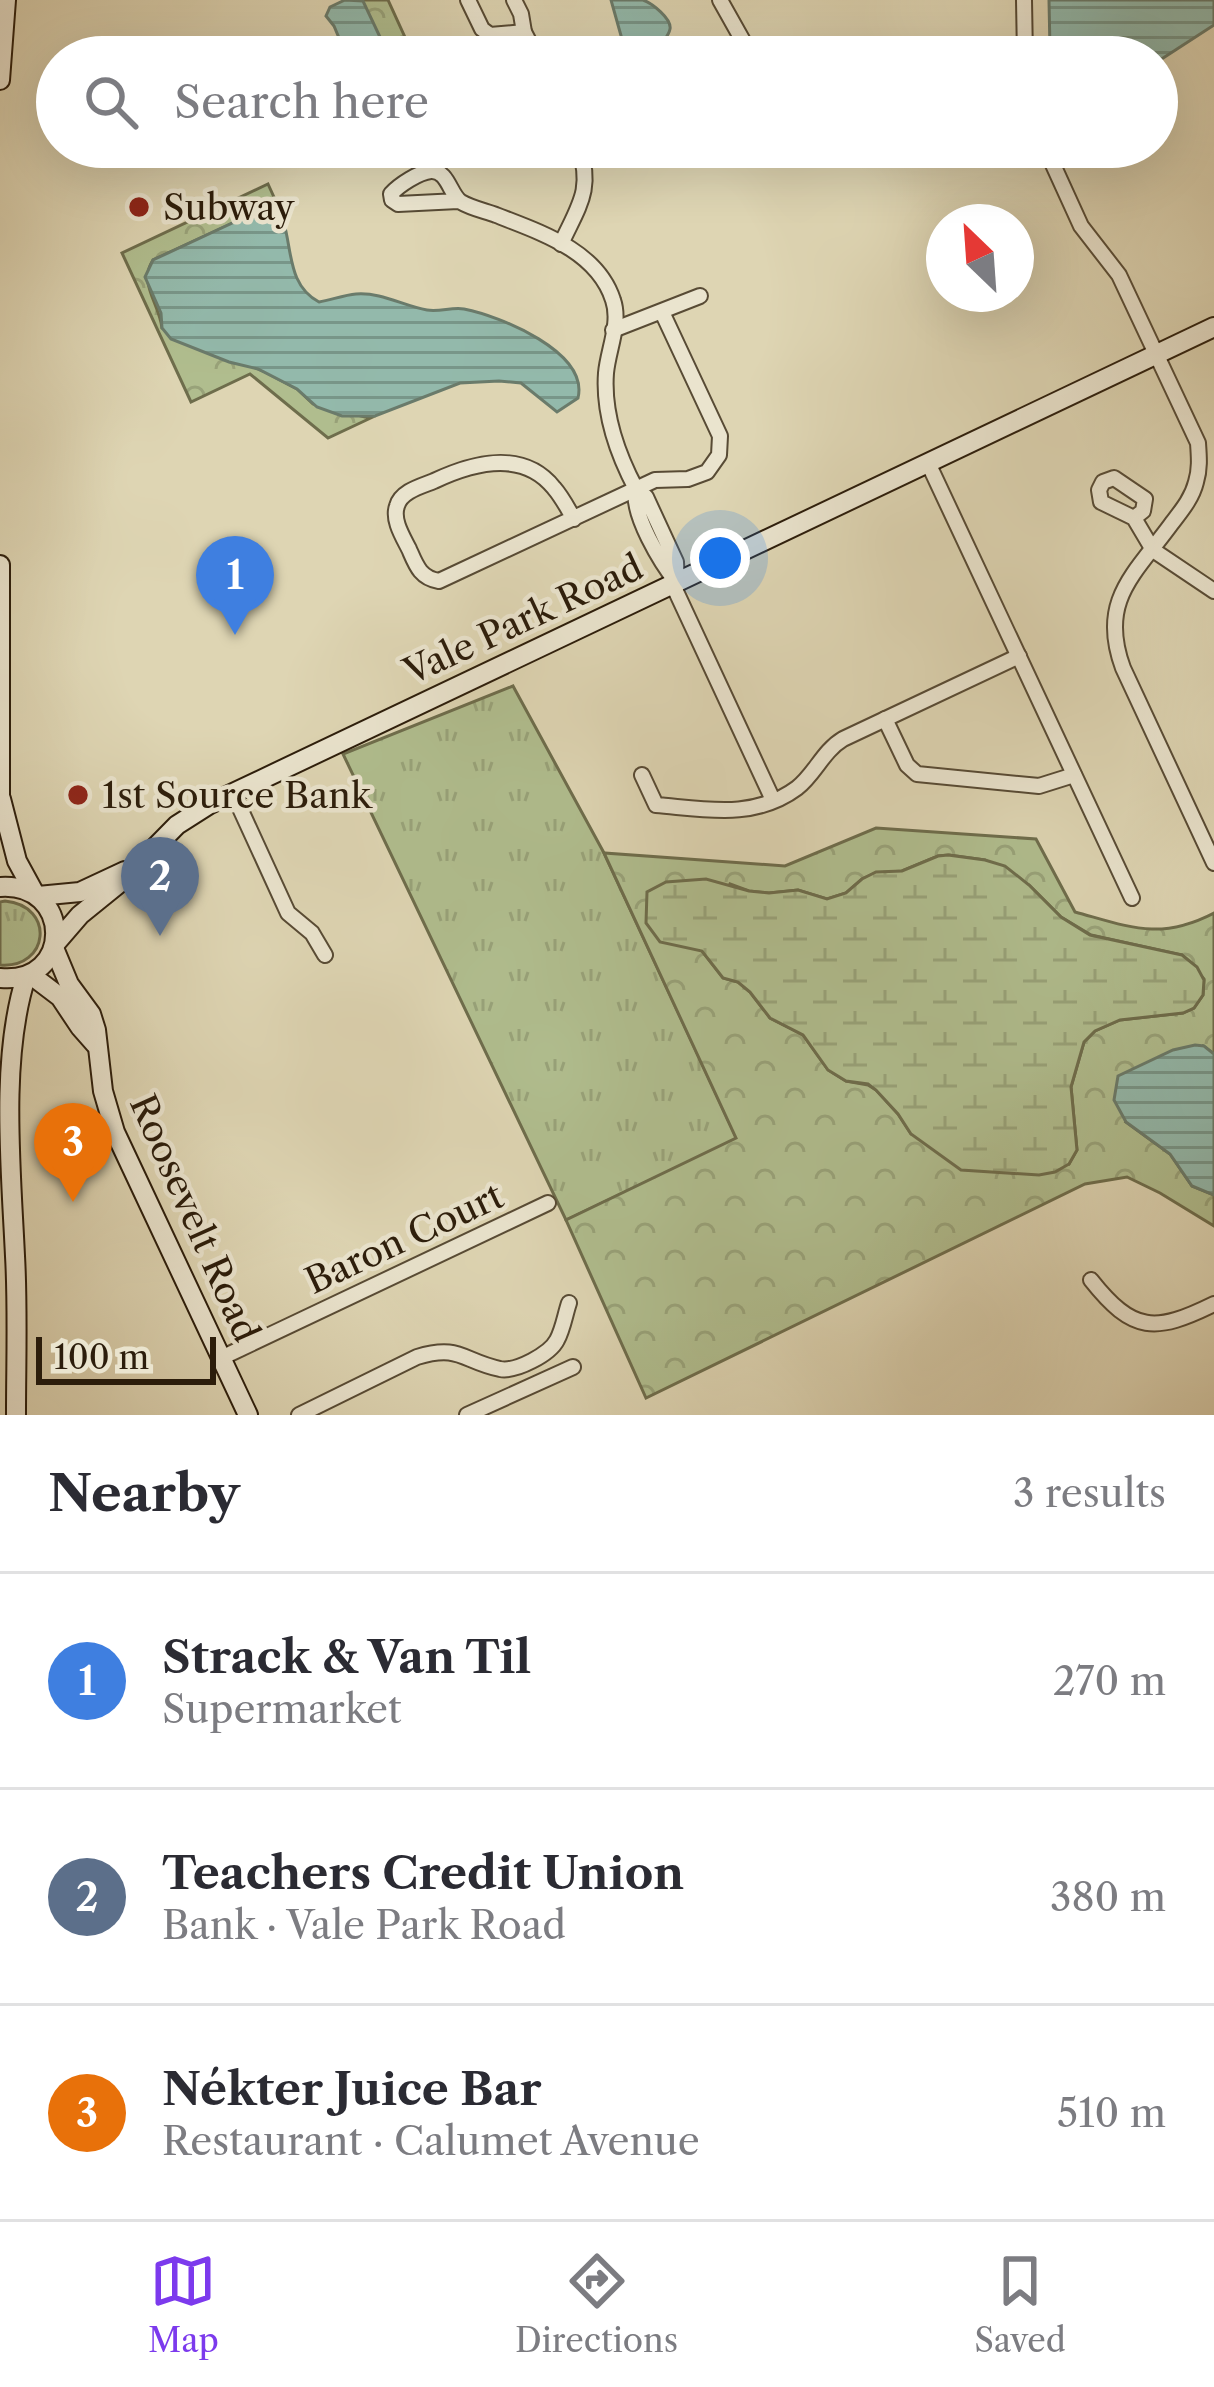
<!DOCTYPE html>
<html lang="en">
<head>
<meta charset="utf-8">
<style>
  :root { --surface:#fff; --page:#f2f2f3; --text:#2b2b33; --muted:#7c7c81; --line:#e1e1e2; --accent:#7c3aed }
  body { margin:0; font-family:"Libre Caslon Text",serif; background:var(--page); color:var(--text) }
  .compass { position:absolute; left:926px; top:204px; width:108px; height:108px; border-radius:50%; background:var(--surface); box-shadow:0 12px 48px #0002; rotate:335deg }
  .scale { position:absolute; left:36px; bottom:30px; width:180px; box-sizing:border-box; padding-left:12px; border:6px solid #2c1d0b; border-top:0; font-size:33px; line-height:42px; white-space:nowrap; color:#2c1d0b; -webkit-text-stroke:9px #eae4ce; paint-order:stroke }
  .you { position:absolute; left:720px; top:558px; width:42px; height:42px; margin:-30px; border:9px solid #fff; border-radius:50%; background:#1a73e8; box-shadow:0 0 0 18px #1a73e833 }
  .badge { display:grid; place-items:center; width:78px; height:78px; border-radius:50%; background:var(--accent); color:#fff; font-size:39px; font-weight:700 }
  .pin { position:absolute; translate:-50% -99px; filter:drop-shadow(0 3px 6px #0008) }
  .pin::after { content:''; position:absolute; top:63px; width:42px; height:36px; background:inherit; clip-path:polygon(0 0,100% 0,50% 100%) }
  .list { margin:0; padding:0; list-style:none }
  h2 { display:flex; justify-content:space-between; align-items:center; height:156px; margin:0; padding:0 48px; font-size:51px }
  h2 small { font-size:39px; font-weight:400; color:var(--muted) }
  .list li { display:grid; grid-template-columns:78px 1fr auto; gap:36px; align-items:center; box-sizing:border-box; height:216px; padding:0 48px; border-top:3px solid var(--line) }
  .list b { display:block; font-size:45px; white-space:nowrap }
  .list p { margin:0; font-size:39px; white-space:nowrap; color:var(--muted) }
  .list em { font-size:39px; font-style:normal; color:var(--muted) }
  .icon { flex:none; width:66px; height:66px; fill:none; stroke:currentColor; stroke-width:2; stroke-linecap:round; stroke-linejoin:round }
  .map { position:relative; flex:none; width:1214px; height:1415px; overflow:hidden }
  .search { position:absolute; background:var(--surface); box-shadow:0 12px 48px #0002; left:36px; right:36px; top:36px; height:132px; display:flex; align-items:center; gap:30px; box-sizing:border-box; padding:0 42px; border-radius:66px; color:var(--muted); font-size:45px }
  .sheet { height:804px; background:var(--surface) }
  nav { display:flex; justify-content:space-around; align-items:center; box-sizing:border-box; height:168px; border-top:3px solid var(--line); background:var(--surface); font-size:33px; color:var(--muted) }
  nav a { display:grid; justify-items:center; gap:6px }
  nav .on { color:var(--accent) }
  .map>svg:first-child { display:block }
  .grass { fill:url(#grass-tufts); stroke:#6e6d4c; stroke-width:3 }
  .forest { fill:url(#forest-crowns); stroke:#6e6d4c; stroke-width:3; fill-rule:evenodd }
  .wetland { fill:url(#wetland-marsh); stroke:#6e6d4c; stroke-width:3 }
  .water { fill:url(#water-rules); stroke:#6a7b6b; stroke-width:3 }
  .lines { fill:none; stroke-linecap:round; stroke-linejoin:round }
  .street-casing { stroke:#584b35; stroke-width:18 }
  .secondary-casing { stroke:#2c1d0b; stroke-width:22 }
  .street { stroke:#eae4ce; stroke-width:14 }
  .secondary { stroke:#eae4ce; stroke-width:18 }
  .poi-dot { fill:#8f2418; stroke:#eae4ce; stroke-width:4.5 }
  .labels { text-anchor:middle; stroke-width:9; stroke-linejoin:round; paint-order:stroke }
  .poi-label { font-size:36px; fill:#2c1d0b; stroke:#eae4ce; text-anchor:start }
  .street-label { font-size:36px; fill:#2c1d0b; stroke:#eae4ce }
</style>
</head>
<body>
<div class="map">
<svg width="1214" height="1415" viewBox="0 0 1214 1415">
  <defs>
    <pattern id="grass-tufts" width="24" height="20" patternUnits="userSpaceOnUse" patternTransform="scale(3)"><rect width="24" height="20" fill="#b0bd8e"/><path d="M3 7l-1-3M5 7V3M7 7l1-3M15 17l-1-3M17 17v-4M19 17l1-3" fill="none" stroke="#98a279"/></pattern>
    <pattern id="forest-crowns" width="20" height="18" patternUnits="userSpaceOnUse" patternTransform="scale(3)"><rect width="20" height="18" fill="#b0bd8e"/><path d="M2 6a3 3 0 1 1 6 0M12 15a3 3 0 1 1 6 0" fill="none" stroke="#98a279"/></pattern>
    <pattern id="wetland-marsh" width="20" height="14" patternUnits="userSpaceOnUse" patternTransform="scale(3)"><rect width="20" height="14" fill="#b0bd8e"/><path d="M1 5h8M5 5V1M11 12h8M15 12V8" fill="none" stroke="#98a279"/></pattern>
    <pattern id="water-rules" width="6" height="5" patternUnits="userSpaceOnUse" patternTransform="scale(3)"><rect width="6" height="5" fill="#93b9ab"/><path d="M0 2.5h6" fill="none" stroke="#789689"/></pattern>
  </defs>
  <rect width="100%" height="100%" fill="#ded5b3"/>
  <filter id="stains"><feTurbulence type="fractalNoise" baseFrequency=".00167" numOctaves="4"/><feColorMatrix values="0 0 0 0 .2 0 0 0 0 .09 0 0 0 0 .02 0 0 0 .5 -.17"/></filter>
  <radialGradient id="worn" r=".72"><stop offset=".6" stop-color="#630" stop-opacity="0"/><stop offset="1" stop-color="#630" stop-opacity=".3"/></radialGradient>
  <g class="grass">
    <polygon points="513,686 604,853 737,1139 566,1220 343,754"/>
    <path d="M5,901C56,906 49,969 0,965V902Z"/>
  </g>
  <g class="forest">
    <polygon points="361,0 388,0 414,57 384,57 379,37"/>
    <path d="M268,184L278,206L274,204L153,260C138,283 159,303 162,328L263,371L297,389L313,404L365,417L375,416L328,438L250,374L191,402L122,253Z"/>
    <path d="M876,828L1036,839L1075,912C1130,927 1160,941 1214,913V1054L1203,1046L1126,1122L1170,1154L1192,1186L1214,1195V1226L1160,1193L1127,1177L1085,1184L646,1398L566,1220L736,1138L604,853L785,866ZM949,855L985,860L1029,885L1061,917L1091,935L1182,955L1204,979L1203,995L1194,1008L1183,1013L1120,1020L1095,1031L1084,1042L1071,1087L1077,1150L1069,1164L911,1134L898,1114L876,1090L868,1085L846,1081L828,1070L803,1035L770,1018L750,992L738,982L723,978L702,951L730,884L749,891L769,893L798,890L827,899L846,893L862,879L876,873L902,871L938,856Z"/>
  </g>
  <polygon class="wetland" points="948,855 985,860 1005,866 1029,885 1061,917 1090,935 1182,955 1197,967 1204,980 1203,995 1194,1008 1183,1013 1120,1020 1095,1031 1084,1042 1071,1087 1077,1150 1069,1164 1055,1172 1039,1175 961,1170 911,1134 898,1114 876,1090 868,1084 846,1081 828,1070 803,1035 770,1018 750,992 738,982 723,978 702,951 660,942 646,923 647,892 666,882 706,879 749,891 769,893 798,890 827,899 846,893 862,879 876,872 902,871 938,856"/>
  <g class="water">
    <polygon points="345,0 363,1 380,37 384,57 347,57 334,26 326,16 330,7"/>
    <path d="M611,0C620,0 635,0 643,0C652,3 672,19 670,29C668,40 658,41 657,57H627Z"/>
    <polygon points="1049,0 1214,0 1214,25 1157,62 1157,57 1053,57 1050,50"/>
    <path d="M275,203C296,234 281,282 319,302C331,300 344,295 356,294C382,292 403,306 427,310C440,312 452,307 464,309C500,316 589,352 578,398L557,412L521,383L499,381L460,383L375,416H342L317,407L297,389L258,369L229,362L171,339L162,328L161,313L145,277L153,260Z"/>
    <polygon points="1195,1045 1204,1046 1214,1054 1214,1195 1192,1186 1170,1154 1126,1122 1114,1100 1118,1076 1173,1050"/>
  </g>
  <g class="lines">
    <defs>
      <g id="street">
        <polyline points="468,0 482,29 490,35 524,32"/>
        <polyline points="514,0 521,14 524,32 537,57"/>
        <polyline points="720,0 752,57"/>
        <polyline points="1024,0 1025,57"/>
        <path d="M1045,147L1081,226L1119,275L1198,443C1199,457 1200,469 1196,482C1192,498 1182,510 1172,523C1135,574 1098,600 1123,668L1214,863"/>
        <path d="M458,201L398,204L392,200L391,194C399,185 419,172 431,171C448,170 450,195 461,202C471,208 485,211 496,215C539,232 597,250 613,300C621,323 608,350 606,373C603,413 618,455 636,489"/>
        <path d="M561,244C579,205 593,190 579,147"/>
        <polyline points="613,330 700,296"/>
        <polyline points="929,465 1132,898"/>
        <path d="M636,489L646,497L676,562L677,583C661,563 631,514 636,489Z"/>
        <polyline points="1134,518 1143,511 1145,499 1114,478 1103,482 1099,490 1101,502 1134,518 1153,550 1214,591"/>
        <path d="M574,519C568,509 562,497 554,488C523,449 472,463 434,481C422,486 401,491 397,506C392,520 403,537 409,549C416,565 420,578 439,581L655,480L688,479L707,472L719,455L720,436L662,312"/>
        <polyline points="673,585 773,800"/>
        <polyline points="885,719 907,765 917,774 1039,786 1074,775"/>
        <path d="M642,775L656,805C705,809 754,820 797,788C815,774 823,751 843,739L1019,656"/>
        <polyline points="233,793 288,913 312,933 325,955"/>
        <path d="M1091,1280C1133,1333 1155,1333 1214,1304"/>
        <polyline points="221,1358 548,1203"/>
        <path d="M299,1415L417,1357C460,1344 462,1361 500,1369C516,1372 550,1354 557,1340C563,1329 565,1315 569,1303"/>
        <polyline points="467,1415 573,1367"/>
      </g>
      <g id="secondary">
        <polyline points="0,80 6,0"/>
        <polyline points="0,565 0,808"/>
        <polyline points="1,799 17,861 35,894"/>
        <path d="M0,887C73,882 74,985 0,978"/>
        <polyline points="38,896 80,892 125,871"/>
        <polyline points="55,944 80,915 122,881 177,825 210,804 1214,327"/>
        <polyline points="54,948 69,984 91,1014 96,1030 103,1091 115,1132 248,1415"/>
        <polyline points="31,975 60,997 80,1027 95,1044"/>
        <path d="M16,1415C16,1362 18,1308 15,1256C11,1169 0,1058 26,977"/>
      </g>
    </defs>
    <use href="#street" class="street-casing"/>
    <use href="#secondary" class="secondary-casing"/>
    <use href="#street" class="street"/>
    <use href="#secondary" class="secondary"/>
  </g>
  <g class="poi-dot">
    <circle cx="139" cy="207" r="12"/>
    <circle cx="78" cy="795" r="12"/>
  </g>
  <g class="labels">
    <g class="poi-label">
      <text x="163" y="220">Subway</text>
      <text x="102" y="808">1st Source Bank</text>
    </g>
    <g class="street-label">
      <text transform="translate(523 619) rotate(-25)" y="13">Vale Park Road</text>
      <text transform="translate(195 1218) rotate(66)" y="13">Roosevelt Road</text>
      <text transform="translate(404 1238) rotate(-25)" y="13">Baron Court</text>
    </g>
  </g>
  <rect width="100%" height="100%" filter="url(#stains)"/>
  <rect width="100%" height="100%" fill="url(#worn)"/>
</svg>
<svg class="compass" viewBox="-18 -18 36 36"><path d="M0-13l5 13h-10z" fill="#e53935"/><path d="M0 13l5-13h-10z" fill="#7c7c81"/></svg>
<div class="scale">100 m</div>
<div class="you"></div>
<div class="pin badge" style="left:235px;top:635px;background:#3f7fe0">1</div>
<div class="pin badge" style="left:160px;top:936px;background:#5c6f8a">2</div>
<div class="pin badge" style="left:73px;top:1202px;background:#e8710a">3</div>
<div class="search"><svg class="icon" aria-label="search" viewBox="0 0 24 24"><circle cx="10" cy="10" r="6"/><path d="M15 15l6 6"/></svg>Search here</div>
</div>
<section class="sheet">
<h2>Nearby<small>3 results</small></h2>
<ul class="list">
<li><span class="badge" style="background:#3f7fe0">1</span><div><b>Strack &amp; Van Til</b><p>Supermarket</p></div><em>270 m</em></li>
<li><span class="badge" style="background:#5c6f8a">2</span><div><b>Teachers Credit Union</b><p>Bank · Vale Park Road</p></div><em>380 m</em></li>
<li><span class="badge" style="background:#e8710a">3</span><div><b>Nékter Juice Bar</b><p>Restaurant · Calumet Avenue</p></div><em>510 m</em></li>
</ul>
</section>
<nav>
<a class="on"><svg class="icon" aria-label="map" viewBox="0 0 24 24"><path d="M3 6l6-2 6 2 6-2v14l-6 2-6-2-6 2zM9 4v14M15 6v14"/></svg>Map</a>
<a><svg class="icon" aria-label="directions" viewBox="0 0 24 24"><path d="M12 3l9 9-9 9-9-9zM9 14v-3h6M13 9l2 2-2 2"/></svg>Directions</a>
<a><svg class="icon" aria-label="saved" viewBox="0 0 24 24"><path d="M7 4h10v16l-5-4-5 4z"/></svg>Saved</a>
</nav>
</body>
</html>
